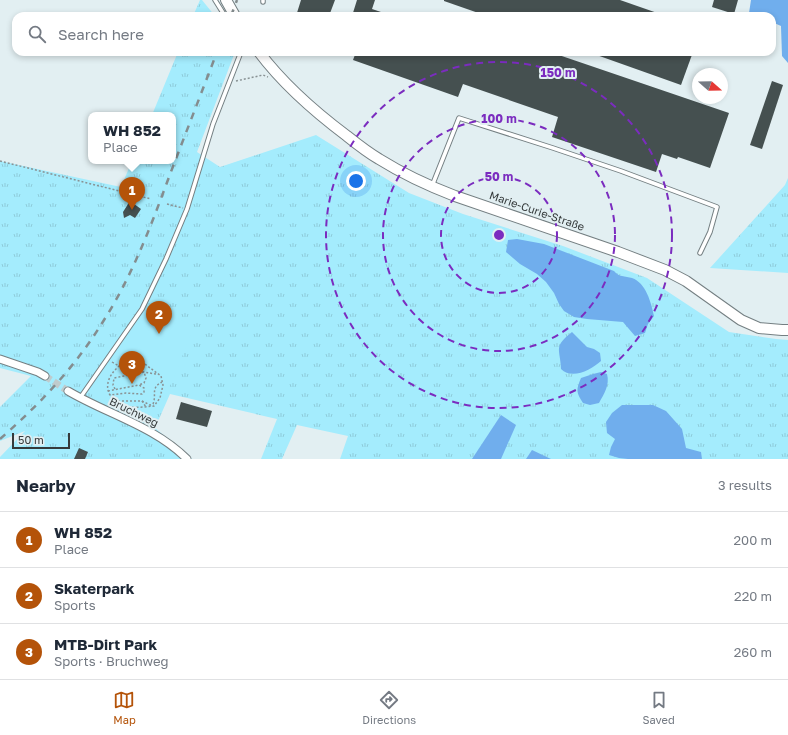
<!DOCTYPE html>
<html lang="en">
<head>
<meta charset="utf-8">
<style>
  :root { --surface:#fff; --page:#f6f6f7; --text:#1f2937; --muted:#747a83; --line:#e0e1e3; --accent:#b45309 }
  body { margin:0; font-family:"Golos Text",sans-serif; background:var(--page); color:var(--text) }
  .compass { position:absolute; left:692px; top:68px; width:36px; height:36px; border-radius:50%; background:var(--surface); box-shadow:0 2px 6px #0003; rotate:110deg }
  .scale { position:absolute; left:12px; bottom:10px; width:58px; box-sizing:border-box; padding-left:4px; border:2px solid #353a3b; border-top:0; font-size:11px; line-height:14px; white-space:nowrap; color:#353a3b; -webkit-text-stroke:3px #e2eff2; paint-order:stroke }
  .you { position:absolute; left:356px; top:181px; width:14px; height:14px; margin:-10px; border:3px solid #fff; border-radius:50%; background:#1a73e8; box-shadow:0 0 0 6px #1a73e833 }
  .badge { display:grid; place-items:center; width:26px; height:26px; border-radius:50%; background:var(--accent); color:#fff; font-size:13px; font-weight:700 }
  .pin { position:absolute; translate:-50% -33px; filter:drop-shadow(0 1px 2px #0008) }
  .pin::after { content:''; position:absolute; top:21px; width:14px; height:12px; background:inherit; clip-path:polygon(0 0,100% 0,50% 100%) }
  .popup { position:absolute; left:88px; top:112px; width:88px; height:52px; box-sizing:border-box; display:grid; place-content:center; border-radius:8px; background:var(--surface); filter:drop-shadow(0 1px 3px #0005); font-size:13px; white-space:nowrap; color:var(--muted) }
  .popup b { font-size:15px; color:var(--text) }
  .popup::after { content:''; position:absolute; left:50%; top:100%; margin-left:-8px; border:8px solid transparent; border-top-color:var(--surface) }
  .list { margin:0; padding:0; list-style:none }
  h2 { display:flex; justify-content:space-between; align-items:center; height:52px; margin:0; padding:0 16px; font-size:17px }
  h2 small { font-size:13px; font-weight:400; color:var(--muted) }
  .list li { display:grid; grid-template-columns:26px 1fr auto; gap:12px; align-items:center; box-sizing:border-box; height:56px; padding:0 16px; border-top:1px solid var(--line) }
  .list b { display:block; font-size:15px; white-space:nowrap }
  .list p { margin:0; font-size:13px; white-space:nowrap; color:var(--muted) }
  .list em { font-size:13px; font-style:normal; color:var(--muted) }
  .icon { flex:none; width:22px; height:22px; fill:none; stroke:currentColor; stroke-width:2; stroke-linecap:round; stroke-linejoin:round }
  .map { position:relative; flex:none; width:788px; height:459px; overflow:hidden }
  .search { position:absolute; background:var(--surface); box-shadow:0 2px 6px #0003; left:12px; right:12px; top:12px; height:44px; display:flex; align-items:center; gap:10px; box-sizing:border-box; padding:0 14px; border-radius:12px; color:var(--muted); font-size:15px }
  .sheet { height:220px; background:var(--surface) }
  nav { display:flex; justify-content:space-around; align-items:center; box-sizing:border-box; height:56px; border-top:1px solid var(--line); background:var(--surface); font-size:11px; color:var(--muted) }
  nav a { display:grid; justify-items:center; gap:2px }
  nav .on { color:var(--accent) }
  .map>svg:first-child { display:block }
  .grass { fill:url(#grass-tufts) }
  .pitch { fill:#a4ecfd }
  .water { fill:#70aeed }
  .building { fill:#455050 }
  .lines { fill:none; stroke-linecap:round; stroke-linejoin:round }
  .minor-tunnel { stroke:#bfcbcd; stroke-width:7; stroke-dasharray:7 3.5; stroke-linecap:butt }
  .service-casing { stroke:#747f82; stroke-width:5.5 }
  .minor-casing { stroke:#747f82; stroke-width:9 }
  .secondary-casing { stroke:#747f82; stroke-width:12 }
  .path { stroke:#899294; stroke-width:1.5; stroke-dasharray:2 2; stroke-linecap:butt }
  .service { stroke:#fff; stroke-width:3.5 }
  .minor { stroke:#fff; stroke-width:7 }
  .secondary { stroke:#fff; stroke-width:10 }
  .rail { stroke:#848d8f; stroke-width:2.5; stroke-dasharray:7 7; stroke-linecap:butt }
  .ring { fill:none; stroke:#7b2cbf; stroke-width:2; stroke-dasharray:7 5 }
  .labels { text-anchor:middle; stroke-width:4; stroke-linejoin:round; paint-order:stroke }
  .street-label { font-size:11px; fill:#353a3b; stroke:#e2eff2 }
  .centre { fill:#7b2cbf; stroke:#e2eff2; stroke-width:2 }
  .ring-label { font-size:12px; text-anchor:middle; font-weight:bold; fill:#7b2cbf; stroke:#e2eff2; stroke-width:4; stroke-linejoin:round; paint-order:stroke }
</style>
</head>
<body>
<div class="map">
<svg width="788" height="459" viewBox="0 0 788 459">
  <defs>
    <pattern id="grass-tufts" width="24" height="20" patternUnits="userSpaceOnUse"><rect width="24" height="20" fill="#a4ecfd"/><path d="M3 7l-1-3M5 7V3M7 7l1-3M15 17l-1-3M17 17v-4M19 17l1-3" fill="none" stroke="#8ecbda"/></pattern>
  </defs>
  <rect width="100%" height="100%" fill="#e2eff2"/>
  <g class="grass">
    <polygon points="200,0 202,0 215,16 193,16"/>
    <polygon points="178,52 235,52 197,152 220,167 316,135 409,193 463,214 563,246 647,278 729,332 776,339 788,340 788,459 340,459 348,436 297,425 282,459 261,459 277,419 170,394 155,428 192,459 0,459 0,457 25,431 0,441 0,407 31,376 0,368 0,161 121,187 132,161 173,161 173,115 152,115"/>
    <polygon points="788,178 788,273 710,268 785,185"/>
  </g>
  <polygon class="pitch" points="148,304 194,326 175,375 152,425 87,392"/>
  <g class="water">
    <polygon points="751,0 788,0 788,63 782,56 781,26 772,22 772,16 757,16 749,13"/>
    <path d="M517,239L544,244L614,271C616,273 619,276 622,276C625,277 629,277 632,278C646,283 651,302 654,316L648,324L645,333L635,336L623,322L587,319L574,317L564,311L559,304L554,293L546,282L537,274L520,264L506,252L508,240Z"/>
    <path d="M572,332L587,347L594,349L600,353L601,361C591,370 572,380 561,369C560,348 553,347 572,332Z"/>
    <path d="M601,372L607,374C610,385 604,394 599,403L590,405L583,403C576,392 576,390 581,378L593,374Z"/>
    <polygon points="622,405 653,405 666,411 682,429 686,448 701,452 702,459 628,459 619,458 609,455 611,447 615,439 607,433 606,422 612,413"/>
    <polygon points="501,415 516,425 501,459 472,459"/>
    <polygon points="532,450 551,459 526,459"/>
  </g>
  <g class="building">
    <polygon points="301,0 335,0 329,16 296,16"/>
    <polygon points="357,0 375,0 372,9 390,15 389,16 352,16"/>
    <polygon points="444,0 620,0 663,15 663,16 487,16 444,1"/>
    <polygon points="714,0 738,0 734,14 712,7"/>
    <polygon points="356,52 498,52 508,55 509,52 550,52 729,113 710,168 678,157 677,159 662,154 656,172 552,137 558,117 463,84 458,97 353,60"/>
    <polygon points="591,52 693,52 681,85 591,53"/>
    <polygon points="772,81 783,85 762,149 750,145"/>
    <polygon points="130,201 141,209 135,218 130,215 124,218 123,212"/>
    <polygon points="181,402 212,411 207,427 176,419"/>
    <polygon points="79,448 88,452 85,459 74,459"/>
  </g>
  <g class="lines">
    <polyline class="minor-tunnel" points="45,376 68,391"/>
    <defs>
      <g id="service">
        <polyline points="215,0 225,16"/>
        <polyline points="263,2 263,0"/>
        <polyline points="432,186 459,118 553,148 621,171 717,207 710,232 700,253"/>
        <polyline points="80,398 142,309 166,259 187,209 213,124 241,52"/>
      </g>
      <g id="minor">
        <polyline points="0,359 38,372 45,376"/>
        <path d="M68,391C107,414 154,426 187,459"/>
      </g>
      <g id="secondary">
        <polyline points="226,0 235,16"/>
        <path d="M259,52C283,84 315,112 347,136C357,144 367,152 379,159C403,174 429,186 455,196L618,252L665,270L686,281L741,320L759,328L782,330H788"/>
      </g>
    </defs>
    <use href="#service" class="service-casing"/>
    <use href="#minor" class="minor-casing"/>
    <use href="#secondary" class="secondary-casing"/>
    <g class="path">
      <polyline points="236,81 263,75 268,77"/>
      <polyline points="0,161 151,199"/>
      <polyline points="167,204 183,208"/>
      <path d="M134,360L142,362L161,376L163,385L160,398L154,406C143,407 130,409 120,404C105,396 104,382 115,370C116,369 118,367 119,366C123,364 129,362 134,360Z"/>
      <path d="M112,362C121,368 127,367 137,370C143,372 149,373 156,374"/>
      <polyline points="115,389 113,385 114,378 144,372 146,378 144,383 139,385"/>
      <polyline points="108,391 139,385 144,388 144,392 142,394 126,393 110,395"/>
      <path d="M118,401H142L150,405L153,404C157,394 150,388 162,382"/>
      <polyline points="142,401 146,407"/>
    </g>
    <use href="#service" class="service"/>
    <use href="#minor" class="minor"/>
    <use href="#secondary" class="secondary"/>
    <g class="rail">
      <polyline points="231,16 237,0"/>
      <path d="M0,439C40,404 76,366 104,320C132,276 151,226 169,177C185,135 201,94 217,52"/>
    </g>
  </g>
  <g class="ring">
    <circle cx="499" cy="235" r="58"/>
    <circle cx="499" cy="235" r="116"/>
    <circle cx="499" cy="235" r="173"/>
  </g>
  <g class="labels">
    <g class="street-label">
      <text transform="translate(537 211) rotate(19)" y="4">Marie-Curie-Straße</text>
      <text transform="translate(134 412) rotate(26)" y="4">Bruchweg</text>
    </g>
  </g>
  <circle cx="499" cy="235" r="6" class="centre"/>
  <g class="ring-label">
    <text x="558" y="77">150 m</text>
    <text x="499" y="123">100 m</text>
    <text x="499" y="181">50 m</text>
  </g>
</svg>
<svg class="compass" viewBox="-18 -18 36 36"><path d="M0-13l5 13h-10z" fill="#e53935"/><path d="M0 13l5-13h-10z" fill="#747a83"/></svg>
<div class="scale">50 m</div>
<div class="you"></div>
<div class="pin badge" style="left:132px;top:210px">1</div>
<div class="popup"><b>WH 852</b>Place</div>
<div class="pin badge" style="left:159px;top:334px">2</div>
<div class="pin badge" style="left:132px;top:384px">3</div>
<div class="search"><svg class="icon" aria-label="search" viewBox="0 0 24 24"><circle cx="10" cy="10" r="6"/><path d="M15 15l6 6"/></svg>Search here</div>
</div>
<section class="sheet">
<h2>Nearby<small>3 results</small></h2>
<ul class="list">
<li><span class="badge">1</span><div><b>WH 852</b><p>Place</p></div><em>200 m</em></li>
<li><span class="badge">2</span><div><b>Skaterpark</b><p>Sports</p></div><em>220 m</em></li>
<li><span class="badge">3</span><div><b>MTB-Dirt Park</b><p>Sports · Bruchweg</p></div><em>260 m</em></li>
</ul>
</section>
<nav>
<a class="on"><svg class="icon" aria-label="map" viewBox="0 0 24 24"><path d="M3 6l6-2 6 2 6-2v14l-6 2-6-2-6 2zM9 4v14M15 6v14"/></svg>Map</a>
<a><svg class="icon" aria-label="directions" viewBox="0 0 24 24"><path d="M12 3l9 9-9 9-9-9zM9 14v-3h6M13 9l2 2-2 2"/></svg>Directions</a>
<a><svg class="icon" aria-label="saved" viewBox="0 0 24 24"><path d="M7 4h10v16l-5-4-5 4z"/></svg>Saved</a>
</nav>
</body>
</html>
